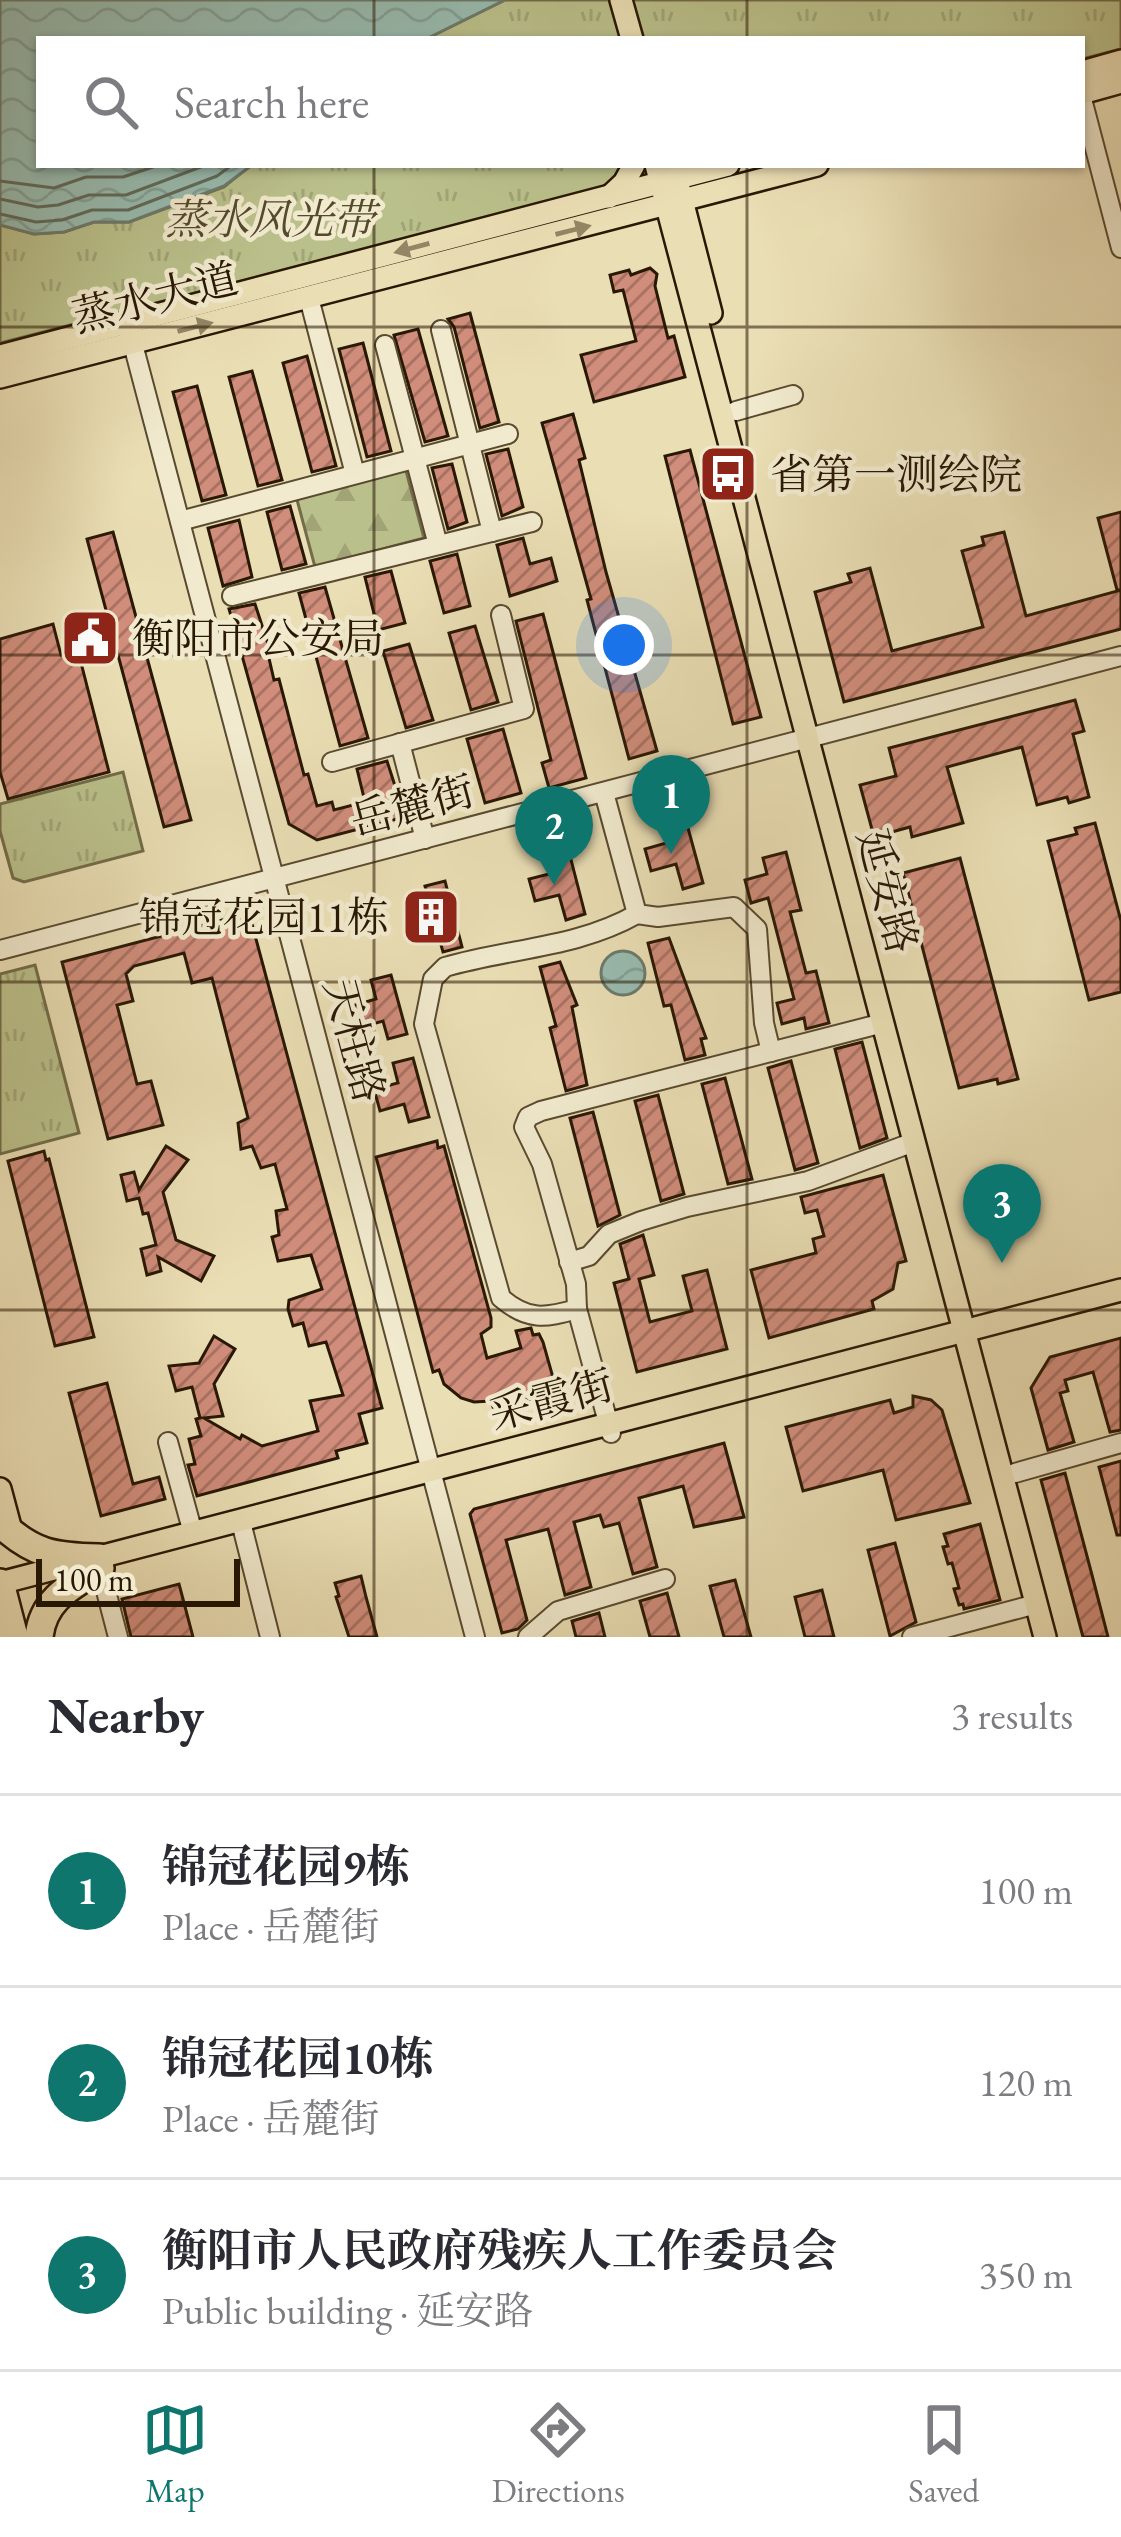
<!DOCTYPE html>
<html lang="en">
<head>
<meta charset="utf-8">
<style>
  :root { --surface:#fff; --page:#f2f2f3; --text:#2b2b33; --muted:#7c7c81; --line:#e1e1e2; --accent:#0f766e }
  body { margin:0; font-family:"EB Garamond","Noto Serif SC",serif; background:var(--page); color:var(--text) }
  .scale { position:absolute; left:36px; bottom:30px; width:204px; box-sizing:border-box; padding-left:12px; border:6px solid #291804; border-top:0; font-size:33px; line-height:42px; white-space:nowrap; color:#291804; -webkit-text-stroke:9px #f1eace; paint-order:stroke }
  .you { position:absolute; left:624px; top:645px; width:42px; height:42px; margin:-30px; border:9px solid #fff; border-radius:50%; background:#1a73e8; box-shadow:0 0 0 18px #1a73e833 }
  .badge { display:grid; place-items:center; width:78px; height:78px; border-radius:50%; background:var(--accent); color:#fff; font-size:39px; font-weight:700 }
  .pin { position:absolute; translate:-50% -99px; filter:drop-shadow(0 3px 6px #0008) }
  .pin::after { content:''; position:absolute; top:63px; width:42px; height:36px; background:inherit; clip-path:polygon(0 0,100% 0,50% 100%) }
  .list { margin:0; padding:0; list-style:none }
  h2 { display:flex; justify-content:space-between; align-items:center; height:156px; margin:0; padding:0 48px; font-size:51px }
  h2 small { font-size:39px; font-weight:400; color:var(--muted) }
  .list li { display:grid; grid-template-columns:78px 1fr auto; gap:36px; align-items:center; box-sizing:border-box; height:192px; padding:0 48px; border-top:3px solid var(--line) }
  .list b { display:block; font-size:45px; white-space:nowrap }
  .list p { margin:0; font-size:39px; white-space:nowrap; color:var(--muted) }
  .list em { font-size:39px; font-style:normal; color:var(--muted) }
  .icon { flex:none; width:66px; height:66px; fill:none; stroke:currentColor; stroke-width:2; stroke-linecap:round; stroke-linejoin:round }
  .map { position:relative; flex:none; width:1121px; height:1637px; overflow:hidden }
  .search { position:absolute; background:var(--surface); box-shadow:0 3px 9px #0004; left:36px; right:36px; top:36px; height:132px; display:flex; align-items:center; gap:30px; box-sizing:border-box; padding:0 42px; border-radius:0px; color:var(--muted); font-size:45px }
  .sheet { height:732px; background:var(--surface) }
  nav { display:flex; justify-content:space-around; align-items:center; box-sizing:border-box; height:168px; border-top:3px solid var(--line); background:var(--surface); font-size:33px; color:var(--muted) }
  nav a { display:grid; justify-items:center; gap:6px }
  nav .on { color:var(--accent) }
  .map>svg:first-child { display:block }
  .grass { fill:url(#grass-tufts); stroke:#726c48; stroke-width:3 }
  .forest { fill:url(#forest-firs); stroke:#726c48; stroke-width:3 }
  .water { fill:url(#water-waves); stroke:#6c7a6c; stroke-width:3 }
  .lines { fill:none; stroke-linecap:round; stroke-linejoin:round }
  .shore { stroke:#606a5a; stroke-width:3 }
  .building { fill:url(#building-hatch); stroke:#291804; stroke-width:3 }
  .minor-casing { stroke:#594a30; stroke-width:22 }
  .major-casing { stroke:#291804; stroke-width:26 }
  .highway-casing { stroke:#291804; stroke-width:32 }
  .minor { stroke:#f1eace; stroke-width:18 }
  .major { stroke:#eadeb4; stroke-width:21 }
  .highway { stroke:#eadeb4; stroke-width:27 }
  .oneway { fill:#938565 }
  .grid { fill:none; stroke:#291804; stroke-width:3; stroke-opacity:0.55 }
  .labels { text-anchor:middle; stroke-width:9; stroke-linejoin:round; paint-order:stroke }
  .park-label { font-size:42px; font-style:italic; fill:#544a2c; stroke:#f1eace }
  .street-label { font-size:42px; fill:#291804; stroke:#f1eace }
  .poi-label { font-size:42px; fill:#291804; stroke:#f1eace; text-anchor:start }
</style>
</head>
<body>
<div class="map">
<svg width="1121" height="1637" viewBox="0 0 1121 1637">
  <defs>
    <pattern id="grass-tufts" width="24" height="20" patternUnits="userSpaceOnUse" patternTransform="scale(3)"><rect width="24" height="20" fill="#bac08b"/><path d="M3 7l-1-3M5 7V3M7 7l1-3M15 17l-1-3M17 17v-4M19 17l1-3" fill="none" stroke="#a0a476"/></pattern>
    <pattern id="forest-firs" width="22" height="20" patternUnits="userSpaceOnUse" patternTransform="scale(3)"><rect width="22" height="20" fill="#bac08b"/><path d="M5 1l3.5 6h-7zM16 11l3.5 6h-7z" fill="#a0a476"/></pattern>
    <pattern id="water-waves" width="16" height="10" patternUnits="userSpaceOnUse" patternTransform="scale(3)"><rect width="16" height="10" fill="#98bcb1"/><path d="M0 5q4-4 8 0t8 0" fill="none" stroke="#83a197"/></pattern>
    <pattern id="building-hatch" width="6" height="6" patternUnits="userSpaceOnUse" patternTransform="scale(3)"><rect width="6" height="6" fill="#d08d7b"/><path d="M-1 1l2-2M0 6l6-6M5 7l2-2" fill="none" stroke="#a97263"/></pattern>
  </defs>
  <rect width="100%" height="100%" fill="#eadeb4"/>
  <filter id="stains"><feTurbulence type="fractalNoise" baseFrequency=".00167" numOctaves="4"/><feColorMatrix values="0 0 0 0 .2 0 0 0 0 .09 0 0 0 0 .02 0 0 0 .5 -.17"/></filter>
  <radialGradient id="worn" r=".72"><stop offset=".6" stop-color="#630" stop-opacity="0"/><stop offset="1" stop-color="#630" stop-opacity=".3"/></radialGradient>
  <g class="grass">
    <polygon points="505,0 1121,0 1121,49 1082,59 1082,39 426,39"/>
    <polygon points="251,165 626,165 624,183 0,343 0,225 34,234 64,232 94,222 129,222 224,187"/>
    <polygon points="123,772 143,851 24,882 13,878 0,831 0,804"/>
    <polygon points="35,965 79,1133 0,1154 0,974"/>
  </g>
  <polygon class="forest" points="405,467 424,538 315,567 296,496"/>
  <g class="water">
    <polygon points="0,0 505,0 426,39 39,39 39,165 252,165 224,186 129,222 94,222 64,232 34,234 0,225"/>
    <circle cx="623" cy="973" r="22"/>
  </g>
  <g class="lines">
    <g class="shore">
      <polyline points="0,181 54,188 86,177 123,177 159,165"/>
      <polyline points="0,199 38,207 58,205 89,195 126,195 206,165"/>
      <polyline points="0,214 36,222 62,220 92,210 128,210 217,176 232,165"/>
    </g>
  </g>
  <g class="building">
    <polygon points="650,268 657,274 655,286 668,338 674,336 685,377 594,402 581,355 636,341 623,290 614,292 610,275 629,270 631,275"/>
    <polygon points="470,313 499,422 480,428 454,327 448,319"/>
    <polygon points="418,329 448,436 425,442 394,335"/>
    <polygon points="363,343 391,451 367,457 339,349"/>
    <polygon points="307,356 336,466 312,472 283,363"/>
    <polygon points="252,371 282,480 258,486 229,377"/>
    <polygon points="197,386 226,495 202,501 173,392"/>
    <polygon points="573,414 585,458 579,460 606,572 657,751 629,759 587,600 591,599 542,423"/>
    <polygon points="508,449 523,507 502,516 486,454"/>
    <polygon points="690,450 761,717 733,724 665,456"/>
    <polygon points="452,464 467,522 448,529 432,468"/>
    <polygon points="290,506 306,564 282,570 267,512"/>
    <polygon points="1121,512 1121,590 1117,590 1098,518"/>
    <polygon points="239,520 252,577 223,586 208,528"/>
    <polygon points="113,532 191,820 164,827 87,539"/>
    <polygon points="1004,532 1026,616 1121,590 1121,629 844,702 815,592 851,582 848,574 870,568 892,651 983,627 962,551 984,545 982,537"/>
    <polygon points="523,538 530,564 551,558 557,581 510,596 497,545"/>
    <polygon points="457,554 470,606 444,613 430,561"/>
    <polygon points="391,571 405,623 378,630 365,577"/>
    <polygon points="325,587 368,738 340,746 299,593"/>
    <polygon points="255,604 271,653 268,654 274,680 279,679 304,775 308,774 317,806 332,802 334,810 365,802 357,769 387,761 405,817 317,840 289,824 229,609"/>
    <polygon points="543,614 586,778 549,788 542,763 551,760 516,621"/>
    <polygon points="53,624 61,655 78,651 109,772 8,799 0,772 0,639"/>
    <polygon points="475,626 498,702 471,710 449,633"/>
    <polygon points="409,644 433,720 406,728 383,651"/>
    <polygon points="1075,700 1084,731 1073,734 1089,797 1069,803 1067,797 1037,805 1022,747 947,767 963,823 912,837 910,827 874,837 860,785 896,776 889,748"/>
    <polygon points="503,729 521,793 485,803 467,739"/>
    <polygon points="685,817 703,883 683,889 676,864 651,871 645,849 670,842 665,822"/>
    <polygon points="1095,823 1121,921 1121,992 1089,1000 1048,841 1077,834 1075,828"/>
    <polygon points="568,848 585,914 566,920 559,895 535,901 529,879 553,873 548,853"/>
    <polygon points="786,852 801,910 790,912 806,973 816,971 829,1023 806,1029 804,1018 782,1024 777,1003 794,999 768,898 751,903 745,880 767,874 763,858"/>
    <polygon points="960,858 1018,1079 998,1084 997,1079 959,1088 903,873"/>
    <polygon points="445,881 462,947 443,952 436,927 412,933 406,912 430,905 425,886"/>
    <polygon points="249,913 382,1408 359,1414 367,1443 336,1451 338,1458 197,1496 188,1465 195,1464 189,1439 201,1436 196,1419 200,1418 192,1387 176,1391 169,1366 199,1363 214,1336 235,1349 214,1384 223,1416 204,1418 240,1439 242,1435 262,1446 318,1431 310,1401 343,1395 326,1342 309,1346 303,1323 293,1326 288,1309 289,1300 322,1289 311,1255 278,1261 272,1237 279,1235 276,1211 287,1209 275,1164 261,1168 252,1146 241,1149 238,1123 248,1118 212,978 192,983 184,953 134,966 126,974 133,1001 117,1005 137,1084 151,1081 163,1125 108,1139 62,962"/>
    <polygon points="669,938 706,1038 701,1039 705,1055 685,1060 671,1005 664,1006 648,943"/>
    <polygon points="560,962 577,1005 572,1007 587,1085 566,1091 550,1028 556,1026 540,967"/>
    <polygon points="391,975 407,1034 388,1039 383,1021 358,1028 352,1006 376,999 371,980"/>
    <polygon points="862,1042 887,1138 860,1148 835,1049"/>
    <polygon points="413,1058 429,1117 409,1122 404,1104 380,1111 374,1089 398,1083 393,1063"/>
    <polygon points="791,1061 818,1163 795,1170 768,1068"/>
    <polygon points="725,1078 752,1179 728,1184 702,1084"/>
    <polygon points="658,1095 684,1194 661,1201 635,1101"/>
    <polygon points="593,1112 620,1215 598,1226 570,1118"/>
    <polygon points="437,1141 438,1148 444,1146 491,1318 491,1327 481,1334 487,1358 521,1348 516,1331 531,1328 533,1335 539,1334 543,1342 554,1381 547,1396 493,1407 491,1401 474,1402 461,1398 444,1384 439,1370 433,1372 376,1157"/>
    <polygon points="166,1146 188,1160 163,1192 176,1240 214,1256 201,1281 158,1257 161,1271 147,1275 141,1249 156,1245 148,1213 143,1214 139,1198 127,1201 121,1175 134,1172 139,1190"/>
    <polygon points="44,1151 46,1160 49,1159 94,1337 55,1346 8,1161"/>
    <polygon points="883,1175 906,1261 898,1263 893,1289 872,1301 874,1309 769,1338 751,1270 816,1253 813,1239 824,1236 817,1210 805,1213 801,1197"/>
    <polygon points="643,1235 654,1275 639,1279 650,1322 692,1311 683,1276 707,1270 727,1349 637,1372 614,1283 629,1279 620,1244"/>
    <polygon points="1121,1338 1121,1430 1110,1432 1093,1372 1065,1380 1068,1391 1060,1393 1074,1442 1048,1450 1031,1388 1050,1357"/>
    <polygon points="107,1383 133,1484 159,1477 165,1499 101,1516 69,1393"/>
    <polygon points="913,1396 931,1400 942,1410 970,1503 896,1520 883,1470 803,1491 786,1427 890,1400 894,1413 913,1407"/>
    <polygon points="724,1443 744,1517 694,1527 683,1486 639,1498 657,1567 633,1574 619,1523 604,1527 600,1515 574,1522 591,1587 565,1595 548,1529 506,1540 527,1620 518,1629 502,1633 470,1514 474,1509"/>
    <polygon points="1121,1461 1121,1535 1117,1535 1099,1467"/>
    <polygon points="1065,1473 1092,1575 1108,1637 1083,1637 1041,1480"/>
    <polygon points="980,1524 1000,1600 964,1609 963,1604 959,1605 954,1589 959,1588 952,1563 948,1564 943,1547 948,1546 944,1534"/>
    <polygon points="895,1543 916,1622 890,1636 868,1550"/>
    <polygon points="361,1576 366,1597 377,1637 349,1637 336,1597 339,1596 335,1583"/>
    <polygon points="735,1580 751,1637 724,1637 710,1586"/>
    <polygon points="179,1584 193,1637 131,1637 122,1599"/>
    <polygon points="822,1590 834,1637 805,1637 795,1597"/>
    <polygon points="667,1593 679,1637 650,1637 640,1601"/>
    <polygon points="599,1613 605,1637 576,1637 572,1621"/>
  </g>
  <g class="lines">
    <defs>
      <g id="minor">
        <polyline points="1082,99 1121,248"/>
        <polyline points="309,298 355,474"/>
        <polyline points="441,330 492,532"/>
        <polyline points="130,333 475,1637"/>
        <polyline points="385,345 438,545"/>
        <polyline points="736,411 793,395"/>
        <polyline points="180,521 508,434"/>
        <polyline points="232,596 532,522"/>
        <polyline points="400,743 425,839"/>
        <polyline points="332,762 524,709 501,615"/>
        <polyline points="606,800 637,914 658,917 734,907 757,929 764,1023 771,1052"/>
        <path d="M637,914C577,948 510,948 445,967L433,979L424,1024L501,1298C528,1321 545,1318 577,1309L576,1284L542,1164L524,1127L528,1117L541,1111L883,1023"/>
        <polyline points="0,950 1121,656"/>
        <polyline points="569,1262 589,1256 609,1234 641,1221 687,1207 808,1181 914,1142"/>
        <polyline points="577,1309 611,1433"/>
        <polyline points="168,1442 193,1533"/>
        <polyline points="1015,1473 1121,1443"/>
        <polyline points="243,1530 270,1637"/>
        <polyline points="100,1568 118,1637"/>
        <polyline points="528,1637 558,1611 665,1579"/>
        <polyline points="912,1637 1036,1604"/>
      </g>
      <g id="major">
        <polyline points="621,0 632,39"/>
        <polyline points="1082,72 1121,61"/>
        <polyline points="1082,93 1121,82"/>
        <polyline points="656,165 1045,1637"/>
        <polyline points="673,165 711,313"/>
        <polyline points="609,197 624,183 634,165"/>
        <polyline points="0,356 728,165"/>
        <polyline points="0,377 817,165"/>
        <polyline points="0,1489 12,1534"/>
        <polyline points="0,1583 1121,1290"/>
      </g>
      <g id="highway">
        <path d="M0,1523C33,1554 54,1557 99,1558"/>
        <polyline points="0,1583 14,1637"/>
        <path d="M39,1637C43,1599 71,1586 100,1568"/>
      </g>
    </defs>
    <use href="#minor" class="minor-casing"/>
    <use href="#major" class="major-casing"/>
    <use href="#highway" class="highway-casing"/>
    <use href="#minor" class="minor"/>
    <use href="#major" class="major"/>
    <use href="#highway" class="highway"/>
  </g>
  <defs><path id="oneway-solid" d="M-6-.8H1V-3.2L6.5 0L1 3.2V.8H-6Z" transform="scale(3)"/></defs>
  <g class="oneway">
    <use href="#oneway-solid" transform="translate(573 230) rotate(-14)"/>
    <use href="#oneway-solid" transform="translate(412 248) rotate(165)"/>
    <use href="#oneway-solid" transform="translate(195 327) rotate(-14)"/>
  </g>
  <path class="grid" d="M374,0V39M747,0V39M374,165V1637M747,165V1637M0,327H1121M0,655H1121M0,982H1121M0,1310H1121"/>
  <defs>
    <symbol id="bus-square" viewBox="-11 -11 22 22"><rect x="-9" y="-9" width="18" height="18" rx="4" fill="#8f2418" stroke="#f1eace"/><path d="M-5-6H5V4H4V6H2V4H-2V6H-4V4H-5ZM-3.5-4V0h7V-4ZM-3.5 1.2v1.5H-2V1.2ZM2 1.2v1.5H3.5V1.2Z" fill="#fff"/></symbol>
    <symbol id="civic-square" viewBox="-11 -11 22 22"><rect x="-9" y="-9" width="18" height="18" rx="4" fill="#8f2418" stroke="#f1eace"/><path d="M-.6-6.5H3V-4.5H.6V-3L4-1V1h2V6H-6V1h2V-1L-.6-3ZM-1.2 2.5V6h2.4V2.5Z" fill="#fff"/></symbol>
    <symbol id="building-square" viewBox="-11 -11 22 22"><rect x="-9" y="-9" width="18" height="18" rx="4" fill="#8f2418" stroke="#f1eace"/><path d="M-4-6H4V6H1V3H-1V6H-4ZM-2.5-4.3h1.7v1.8h-1.7ZM.8-4.3h1.7v1.8H.8ZM-2.5-1h1.7V.8h-1.7ZM.8-1h1.7V.8H.8Z" fill="#fff"/></symbol>
  </defs>
  <g fill-rule="evenodd">
    <use href="#bus-square" x="695" y="441" width="66" height="66"/>
    <use href="#civic-square" x="57" y="605" width="66" height="66"/>
    <use href="#building-square" x="398" y="884" width="66" height="66"/>
  </g>
  <g class="labels">
    <g class="park-label">
      <text x="270" y="234">蒸水风光带</text>
    </g>
    <g class="street-label">
      <text transform="translate(155 297) rotate(-14)" y="15">蒸水大道</text>
      <text transform="translate(412 805) rotate(-15)" y="15">岳麓街</text>
      <text transform="translate(888 891) rotate(75)" y="15">延安路</text>
      <text transform="translate(355 1040) rotate(75)" y="15">天柱路</text>
      <text transform="translate(551 1399) rotate(-15)" y="15">采霞街</text>
    </g>
    <g class="poi-label">
      <text x="770" y="489">省第一测绘院</text>
      <text x="132" y="653">衡阳市公安局</text>
      <text x="389" y="932" text-anchor="end">锦冠花园11栋</text>
    </g>
  </g>
  <rect width="100%" height="100%" filter="url(#stains)"/>
  <rect width="100%" height="100%" fill="url(#worn)"/>
</svg>
<div class="scale">100 m</div>
<div class="you"></div>
<div class="pin badge" style="left:671px;top:854px">1</div>
<div class="pin badge" style="left:554px;top:885px">2</div>
<div class="pin badge" style="left:1002px;top:1263px">3</div>
<div class="search"><svg class="icon" aria-label="search" viewBox="0 0 24 24"><circle cx="10" cy="10" r="6"/><path d="M15 15l6 6"/></svg>Search here</div>
</div>
<section class="sheet">
<h2>Nearby<small>3 results</small></h2>
<ul class="list">
<li><span class="badge">1</span><div><b>锦冠花园9栋</b><p>Place · 岳麓街</p></div><em>100 m</em></li>
<li><span class="badge">2</span><div><b>锦冠花园10栋</b><p>Place · 岳麓街</p></div><em>120 m</em></li>
<li><span class="badge">3</span><div><b>衡阳市人民政府残疾人工作委员会</b><p>Public building · 延安路</p></div><em>350 m</em></li>
</ul>
</section>
<nav>
<a class="on"><svg class="icon" aria-label="map" viewBox="0 0 24 24"><path d="M3 6l6-2 6 2 6-2v14l-6 2-6-2-6 2zM9 4v14M15 6v14"/></svg>Map</a>
<a><svg class="icon" aria-label="directions" viewBox="0 0 24 24"><path d="M12 3l9 9-9 9-9-9zM9 14v-3h6M13 9l2 2-2 2"/></svg>Directions</a>
<a><svg class="icon" aria-label="saved" viewBox="0 0 24 24"><path d="M7 4h10v16l-5-4-5 4z"/></svg>Saved</a>
</nav>
</body>
</html>
